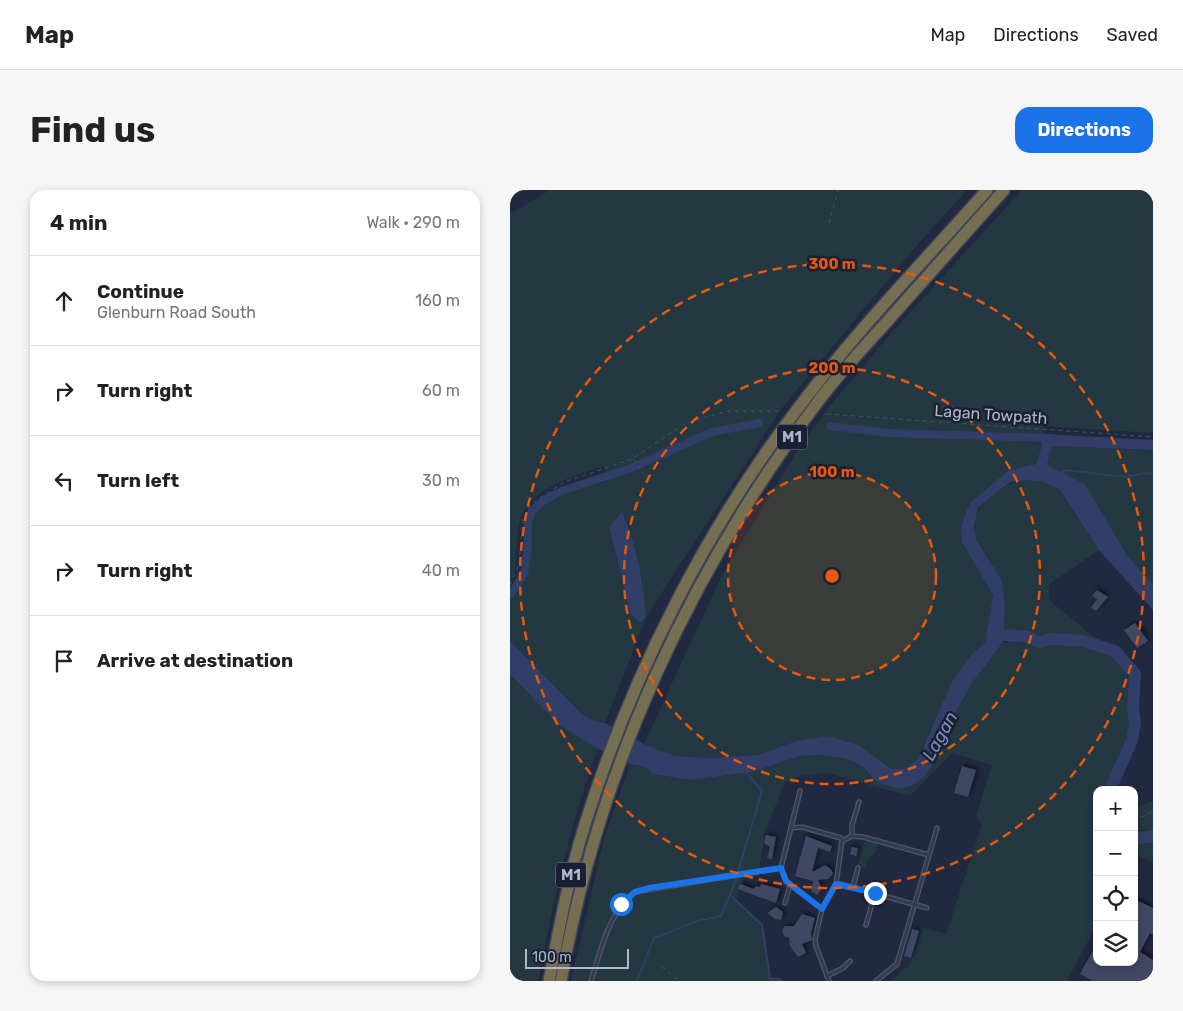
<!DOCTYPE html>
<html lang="en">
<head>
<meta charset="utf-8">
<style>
  :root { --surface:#fff; --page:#f6f6f6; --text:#222; --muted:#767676; --line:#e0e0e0; --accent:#1a73e8 }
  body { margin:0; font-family:Rubik,sans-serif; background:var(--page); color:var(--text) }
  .controls { position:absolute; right:15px; bottom:15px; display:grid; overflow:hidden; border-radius:10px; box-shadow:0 2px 8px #0003 }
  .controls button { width:45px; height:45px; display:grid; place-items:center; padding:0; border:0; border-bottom:1px solid var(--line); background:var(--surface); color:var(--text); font:25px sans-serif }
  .scale { position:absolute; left:15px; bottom:12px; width:104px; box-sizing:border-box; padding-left:5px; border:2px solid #b1b6ca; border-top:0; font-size:14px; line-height:18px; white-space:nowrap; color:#b1b6ca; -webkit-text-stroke:4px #1a2034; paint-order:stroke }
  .stop { position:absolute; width:15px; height:15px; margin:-11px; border:4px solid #1a73e8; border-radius:50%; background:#fff }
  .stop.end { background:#1a73e8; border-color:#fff; box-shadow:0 1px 5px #0008 }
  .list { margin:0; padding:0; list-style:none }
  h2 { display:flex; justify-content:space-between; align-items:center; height:65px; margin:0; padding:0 20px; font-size:21px }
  h2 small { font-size:16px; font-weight:400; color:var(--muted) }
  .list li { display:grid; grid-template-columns:32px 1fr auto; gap:15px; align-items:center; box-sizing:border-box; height:90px; padding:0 20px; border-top:1px solid var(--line) }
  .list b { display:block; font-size:19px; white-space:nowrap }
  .list p { margin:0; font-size:16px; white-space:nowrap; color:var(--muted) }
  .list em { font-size:16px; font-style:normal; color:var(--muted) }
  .icon { flex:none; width:28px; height:28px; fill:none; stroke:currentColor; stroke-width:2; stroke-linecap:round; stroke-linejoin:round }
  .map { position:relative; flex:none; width:643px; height:791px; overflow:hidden; border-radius:15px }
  header { display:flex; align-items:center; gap:30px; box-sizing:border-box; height:70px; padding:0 25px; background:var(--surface); border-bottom:1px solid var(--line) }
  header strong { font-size:24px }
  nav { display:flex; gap:28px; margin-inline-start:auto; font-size:18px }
  .intro { display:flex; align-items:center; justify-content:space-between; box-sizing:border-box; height:120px; padding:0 30px }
  h1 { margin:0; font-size:35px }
  .button { padding:12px 22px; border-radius:15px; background:var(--accent); color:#fff; font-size:18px; font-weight:700 }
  main { display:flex; gap:30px; padding:0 30px }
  aside { flex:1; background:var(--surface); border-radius:15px; box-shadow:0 2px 8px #0003 }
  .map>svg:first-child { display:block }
  .green { fill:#233841; fill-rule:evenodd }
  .water { fill:#313e67 }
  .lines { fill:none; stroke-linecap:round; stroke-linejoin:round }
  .stream { stroke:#313e67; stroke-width:2 }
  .canal { stroke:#313e67; stroke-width:8 }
  .river { stroke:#313e67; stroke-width:12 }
  .building { fill:#3f4762; filter:url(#shadow) }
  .service-casing { stroke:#50566a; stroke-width:5.5 }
  .motorway-casing { stroke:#3d4357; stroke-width:14 }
  .path { stroke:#41555e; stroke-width:1; stroke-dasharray:4 4; stroke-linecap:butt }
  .service { stroke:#353b4f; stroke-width:3 }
  .motorway { stroke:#766e51; stroke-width:11 }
  .route { stroke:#1a73e8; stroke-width:6 }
  .ring { fill:none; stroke:#e8590c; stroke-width:2.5; stroke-dasharray:9 6 }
  .labels { text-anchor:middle; stroke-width:5; stroke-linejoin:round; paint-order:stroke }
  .shield { fill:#1a2034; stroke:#84899d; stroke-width:1 }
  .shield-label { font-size:15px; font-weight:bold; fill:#b1b6ca }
  .street-label { font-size:16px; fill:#b1b6ca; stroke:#1a2034 }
  .water-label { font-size:18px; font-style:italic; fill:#7d8cb9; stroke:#1a2034 }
  .centre { fill:#e8590c; stroke:#1a2034; stroke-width:2.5 }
  .ring-label { font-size:15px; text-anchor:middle; font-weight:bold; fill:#e8590c; stroke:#1a2034; stroke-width:5; stroke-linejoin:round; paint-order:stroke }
</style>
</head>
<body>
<header>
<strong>Map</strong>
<nav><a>Map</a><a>Directions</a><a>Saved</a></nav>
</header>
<div class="intro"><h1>Find us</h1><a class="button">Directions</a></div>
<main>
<aside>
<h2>4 min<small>Walk · 290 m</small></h2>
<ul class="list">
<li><svg class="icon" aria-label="ahead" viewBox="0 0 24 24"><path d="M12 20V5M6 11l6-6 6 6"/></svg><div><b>Continue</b><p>Glenburn Road South</p></div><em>160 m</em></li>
<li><svg class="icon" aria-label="right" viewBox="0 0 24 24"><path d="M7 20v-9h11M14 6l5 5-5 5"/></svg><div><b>Turn right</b></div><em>60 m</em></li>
<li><svg class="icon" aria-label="left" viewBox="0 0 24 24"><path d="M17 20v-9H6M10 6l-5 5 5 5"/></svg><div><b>Turn left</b></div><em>30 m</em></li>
<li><svg class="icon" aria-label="right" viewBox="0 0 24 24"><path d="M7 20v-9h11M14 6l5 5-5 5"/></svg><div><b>Turn right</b></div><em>40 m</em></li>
<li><svg class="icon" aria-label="arrive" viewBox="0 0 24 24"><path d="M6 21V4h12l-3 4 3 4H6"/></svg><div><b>Arrive at destination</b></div></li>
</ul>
</aside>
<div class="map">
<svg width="643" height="791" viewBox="0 0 643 791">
  <defs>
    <filter id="shadow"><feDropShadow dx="2" dy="-2" stdDeviation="2.5" flood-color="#0009"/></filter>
  </defs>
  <rect width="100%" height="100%" fill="#212940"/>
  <g class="green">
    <path d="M40,0H457L409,53L272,218L136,427L95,533L87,532L73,525L0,451V411L18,383L20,331L25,321L57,300L99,291L94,276C67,285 24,297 12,325C5,342 7,366 5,384L0,391V24ZM112,322L119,336L133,394L108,371L99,336Z"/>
    <polygon points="512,0 643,0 643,243 533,236 532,255 526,274 499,280 461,312 452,352 483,405 475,452 462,464 418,544 408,569 394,579 382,579 368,569 286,551 248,565 202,568 165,566 134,554 213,383 286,263 318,218 383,141"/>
    <polygon points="542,256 643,260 643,395 617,365 575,294 537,276"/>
    <path d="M518,290L533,292L550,300L589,360L539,394V410L585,448L493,443C497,418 490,392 480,369C476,361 468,355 466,347C459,314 490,294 518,290Z"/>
    <polygon points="493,452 570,457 573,454 604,464 616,478 618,488 620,537 595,600 587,600 587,734 557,791 380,791 400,775 411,737 436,744 472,635 466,626 482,575 442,563 400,606 317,583 293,585 275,592 255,642 248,685 234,688 226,709 253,734 261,787 272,788 273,791 61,791 93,652 120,574 136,577 143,584 180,590 242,582 290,566 310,565 337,569 353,578 367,592 388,599 402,596 429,564 440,532 462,493"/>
    <path d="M0,484L49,535L88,559C60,634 43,713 28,791H0Z"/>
    <polygon points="643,611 643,643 625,647 624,618"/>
    <polygon points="640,649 643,649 643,672 624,664 624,653 626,654"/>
    <polygon points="355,651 368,654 365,664 360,667 355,677 348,675"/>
  </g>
  <g class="water">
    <polygon points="532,244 643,250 643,260 542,256 537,275 575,294 617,365 643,395 643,420 589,360 550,300 533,292 518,290 501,292 484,304 468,318 464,337 466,349 491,389 495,415 493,452 462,493 440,532 429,564 416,585 402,596 388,599 367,592 353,577 337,569 310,565 290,566 242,582 180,590 143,584 136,577 120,574 88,559 49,535 0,484 0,451 73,525 87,532 95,533 134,554 165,566 202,568 248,565 286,551 318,546 348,555 382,579 394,579 408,569 442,492 462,464 475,452 483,405 452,352 452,335 457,319 461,312 499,280 526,274 532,255"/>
    <path d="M112,322C127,355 133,391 136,427L130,432L121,425L99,336Z"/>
  </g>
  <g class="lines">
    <g class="stream">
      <polyline points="553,283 554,280 616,287 635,283 643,284"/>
      <polyline points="221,706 252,735 260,789 271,790"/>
      <polyline points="127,791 144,748 188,731 211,726 224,695 252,601 235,581"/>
    </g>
    <g class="canal">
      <polyline points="320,236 379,243 542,248"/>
      <polyline points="0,405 14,384 17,366 18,333 22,321 33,311 51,301 119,279 202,242 249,233"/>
    </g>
    <g class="river">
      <polyline points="486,444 517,447 530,452 541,449 573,451 605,461 625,484 623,518 625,533 622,550 600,600"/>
      <polyline points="624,649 643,646"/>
    </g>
  </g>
  <g class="building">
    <polygon points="587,400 598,407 586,421 581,418 587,409 582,406"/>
    <polygon points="625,433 638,451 627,458 614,440"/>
    <polygon points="452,576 466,580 458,607 444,603"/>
    <polygon points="256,645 266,647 262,669 257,668 260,657 254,653"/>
    <polygon points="296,646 322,656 320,662 308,658 302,682 315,675 321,679 323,684 318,689 308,690 312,699 307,705 301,701 303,691 285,686"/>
    <polygon points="342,657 348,658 346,666 340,664"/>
    <polygon points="230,694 244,699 246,696 250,697 251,694 270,699 266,713 228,699"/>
    <polygon points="624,709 643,718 643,745 640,743 630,762 643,770 643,780 637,791 583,791 570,784 587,753 587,772 624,772"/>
    <polygon points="266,717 273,722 271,730 265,729 257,723"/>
    <polygon points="292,724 305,728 301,743 302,750 292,754 296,763 288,767 280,756 279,748 274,746 272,740 275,736 284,736"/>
    <polygon points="402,739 409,741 401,768 394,766"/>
  </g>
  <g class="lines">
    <defs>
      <g id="service">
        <polyline points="290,601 271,678 276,691 312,719"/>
        <polyline points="281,638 292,637 331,648 332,651 326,694 312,719 305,749 306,756 319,791"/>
        <polyline points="342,646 342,635 349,612"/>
        <polyline points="332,651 342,646 353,647 419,665"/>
        <polyline points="326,694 331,694 417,718"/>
        <polyline points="343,697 348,678"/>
        <polyline points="275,713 280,695"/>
        <polyline points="356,735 365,703"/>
        <polyline points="317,786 333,778 340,771"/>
        <path d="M81,791C92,757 97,726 125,702L271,678"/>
        <polyline points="366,791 387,774 427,638"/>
      </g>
      <g id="motorway">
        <path d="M39,791C49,738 59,685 75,634C123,482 198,334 295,209C351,136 416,69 477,0"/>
        <path d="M51,791C88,580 181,379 310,209C330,183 352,159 374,135C414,90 454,45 494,0"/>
      </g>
    </defs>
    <use href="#service" class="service-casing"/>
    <use href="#motorway" class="motorway-casing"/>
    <g class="path">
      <polyline points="319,33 328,0"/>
      <polyline points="317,224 643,247"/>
      <polyline points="123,269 134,284"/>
      <polyline points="0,395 9,375 13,328 21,314 54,292 122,269 173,235 185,230 218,221 270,221"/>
      <polyline points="624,631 643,621"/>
      <polyline points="152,777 169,791"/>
    </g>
    <use href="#service" class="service"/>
    <use href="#motorway" class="motorway"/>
  </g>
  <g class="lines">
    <polyline class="route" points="111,714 125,702 139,698 271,678 276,691 312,719 326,694 365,703"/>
  </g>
  <circle cx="322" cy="386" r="104" fill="#e8590c" fill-opacity=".12"/>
  <g class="ring">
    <circle cx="322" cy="386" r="104"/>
    <circle cx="322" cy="386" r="208"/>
    <circle cx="322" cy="386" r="312"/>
  </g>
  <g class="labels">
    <g class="shield">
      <rect x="267" y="234.5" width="30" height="25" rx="4"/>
      <rect x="46" y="672.5" width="30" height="25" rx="4"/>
    </g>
    <g class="shield-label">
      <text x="282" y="252">M1</text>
      <text x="61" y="690">M1</text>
    </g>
    <g class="street-label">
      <text transform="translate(481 224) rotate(4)" y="6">Lagan Towpath</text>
    </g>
    <g class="water-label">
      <text transform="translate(430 546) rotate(-61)" y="6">Lagan</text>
    </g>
  </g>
  <circle cx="322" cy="386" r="8" class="centre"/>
  <g class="ring-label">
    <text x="322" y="79">300 m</text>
    <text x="322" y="183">200 m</text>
    <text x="322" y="287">100 m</text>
  </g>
</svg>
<div class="controls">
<button>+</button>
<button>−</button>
<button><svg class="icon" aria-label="locate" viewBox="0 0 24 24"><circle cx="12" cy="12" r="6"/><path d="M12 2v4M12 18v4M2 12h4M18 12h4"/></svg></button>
<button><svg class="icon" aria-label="layers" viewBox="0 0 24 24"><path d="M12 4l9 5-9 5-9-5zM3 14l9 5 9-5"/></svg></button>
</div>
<div class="scale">100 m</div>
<div class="stop" style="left:111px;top:714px"></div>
<div class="stop end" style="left:365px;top:703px"></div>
</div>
</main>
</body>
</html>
